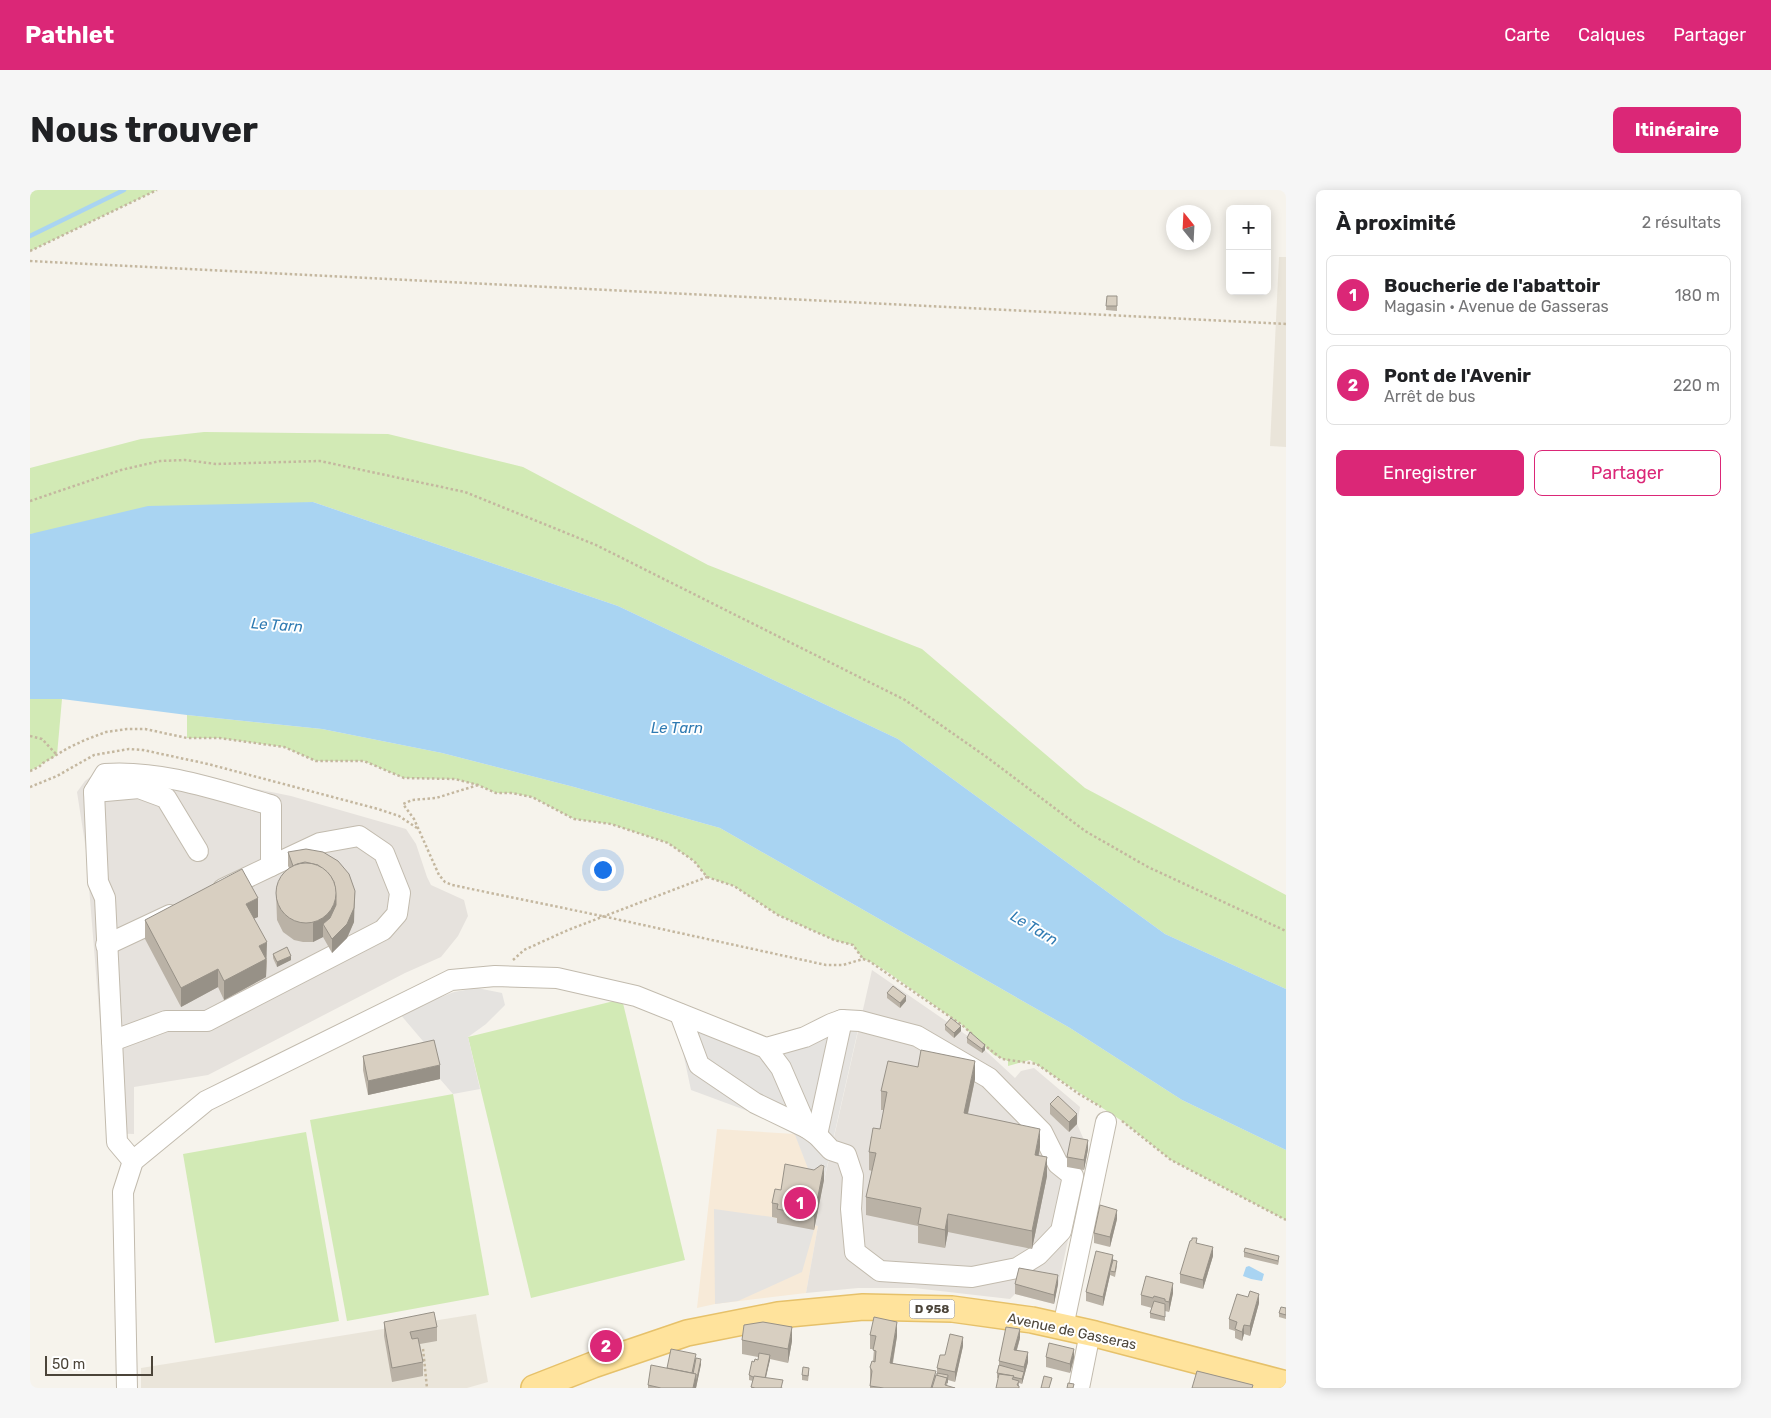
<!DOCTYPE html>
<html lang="fr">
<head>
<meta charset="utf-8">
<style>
  :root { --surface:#fff; --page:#f6f6f6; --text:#202124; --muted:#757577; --line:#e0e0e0; --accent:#db2777 }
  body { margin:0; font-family:Rubik,sans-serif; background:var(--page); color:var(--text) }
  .controls { position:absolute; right:15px; top:15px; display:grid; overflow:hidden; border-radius:8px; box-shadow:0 2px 12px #0003 }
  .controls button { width:45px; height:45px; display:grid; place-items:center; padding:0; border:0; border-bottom:1px solid var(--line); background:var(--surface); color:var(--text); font:25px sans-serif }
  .compass { position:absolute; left:1136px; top:15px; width:45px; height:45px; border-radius:50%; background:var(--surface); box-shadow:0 2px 12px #0003; rotate:342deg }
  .scale { position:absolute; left:15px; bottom:12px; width:108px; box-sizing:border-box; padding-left:5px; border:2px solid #4b4439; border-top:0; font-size:14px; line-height:18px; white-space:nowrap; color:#4b4439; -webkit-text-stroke:4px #fff; paint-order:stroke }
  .you { position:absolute; left:572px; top:679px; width:18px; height:18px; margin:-12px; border:4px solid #fff; border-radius:50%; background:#1a73e8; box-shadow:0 0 0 8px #1a73e833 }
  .badge { display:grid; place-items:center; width:32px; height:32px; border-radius:50%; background:var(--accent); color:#fff; font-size:16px; font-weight:700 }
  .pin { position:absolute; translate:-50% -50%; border:2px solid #fff; box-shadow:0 1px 5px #0006 }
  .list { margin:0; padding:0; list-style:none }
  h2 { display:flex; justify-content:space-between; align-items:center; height:65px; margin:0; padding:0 20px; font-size:21px }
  h2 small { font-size:16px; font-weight:400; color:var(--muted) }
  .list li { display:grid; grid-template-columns:32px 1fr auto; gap:15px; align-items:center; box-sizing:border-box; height:80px; margin:0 10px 10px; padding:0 10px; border:1px solid var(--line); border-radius:8px }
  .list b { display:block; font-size:19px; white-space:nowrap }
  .list p { margin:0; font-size:16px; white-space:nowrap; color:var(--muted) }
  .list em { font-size:16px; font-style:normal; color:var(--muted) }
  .actions { display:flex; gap:10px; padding:15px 20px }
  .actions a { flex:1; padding:11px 0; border:1px solid var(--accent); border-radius:8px; text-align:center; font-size:18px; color:var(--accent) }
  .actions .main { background:var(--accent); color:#fff }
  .map { position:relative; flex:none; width:1256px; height:1198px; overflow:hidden; border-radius:8px }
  header { display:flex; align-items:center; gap:30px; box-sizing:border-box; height:70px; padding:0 25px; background:var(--accent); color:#fff }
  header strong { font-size:24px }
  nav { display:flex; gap:28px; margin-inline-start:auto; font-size:18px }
  .intro { display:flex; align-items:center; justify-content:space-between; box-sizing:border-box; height:120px; padding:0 30px }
  h1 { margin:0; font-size:35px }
  .button { padding:12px 22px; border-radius:8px; background:var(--accent); color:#fff; font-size:18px; font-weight:700 }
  main { display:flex; gap:30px; padding:0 30px }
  aside { flex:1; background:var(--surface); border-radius:8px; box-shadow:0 2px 12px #0003 }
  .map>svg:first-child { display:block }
  .residential { fill:#eae5da }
  .commercial { fill:#f7ead8 }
  .industrial { fill:#e6e2dd }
  .green { fill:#d2eab5 }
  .parking { fill:#e5e3e0 }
  .water { fill:#a9d4f2 }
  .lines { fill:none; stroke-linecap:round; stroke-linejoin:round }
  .stream { stroke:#a9d4f2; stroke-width:4.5 }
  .minor-casing { stroke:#c2bbae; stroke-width:22 }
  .major-casing { stroke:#e6c16a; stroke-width:28 }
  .path { stroke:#c4b79f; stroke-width:2.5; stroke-dasharray:2.5 2.5; stroke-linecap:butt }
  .minor { stroke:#fff; stroke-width:20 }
  .major { stroke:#ffe39c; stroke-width:25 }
  .wall { fill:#bab2a6 }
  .shaded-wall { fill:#979187 }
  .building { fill:#d8cfc1; stroke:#979187 }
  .labels { text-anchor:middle; stroke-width:4; stroke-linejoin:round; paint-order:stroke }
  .shield { fill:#fff; stroke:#817c74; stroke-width:1 }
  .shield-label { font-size:12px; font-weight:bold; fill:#4b4439 }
  .street-label { font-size:14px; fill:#4b4439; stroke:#fff }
  .water-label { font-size:15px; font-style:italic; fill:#2e7ab2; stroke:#fff }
</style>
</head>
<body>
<header>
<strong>Pathlet</strong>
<nav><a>Carte</a><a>Calques</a><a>Partager</a></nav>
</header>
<div class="intro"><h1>Nous trouver</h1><a class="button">Itinéraire</a></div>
<main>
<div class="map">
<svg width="1256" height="1198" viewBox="0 0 1256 1198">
  <rect width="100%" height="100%" fill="#f6f3ec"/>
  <g class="residential">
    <polygon points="1249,67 1256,67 1256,257 1240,256"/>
    <polygon points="446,1124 458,1192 437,1198 111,1198 111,1178"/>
  </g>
  <polygon class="commercial" points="687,939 765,944 784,993 784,1035 788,1036 776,1103 685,1114 667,1118"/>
  <g class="industrial">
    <polygon points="68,581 188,591 261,606 376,639 386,654 397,687 401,695 434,710 438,726 428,746 411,767 375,783 178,885 104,897 104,944 79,943 56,660 47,602 55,591"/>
    <polygon points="842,780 945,851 985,888 991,881 1004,878 1050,917 1047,934 1058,959 1024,1114 985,1104 980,1109 884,1098 828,1098 776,1103 788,1036 784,1035"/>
  </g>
  <g class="green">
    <polygon points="0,0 127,0 0,61"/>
    <polygon points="174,242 358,244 493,277 678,375 892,459 1055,598 1256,705 1256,799 1135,744 868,549 588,416 283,312 0,344 0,278 111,249"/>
    <polygon points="0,509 32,509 27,565 0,581"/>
    <polygon points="157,525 292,539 412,563 544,597 690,638 1040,838 1152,910 1256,960 1256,1030 1141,970 1095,933 1000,870 978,876 978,871 964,865 932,835 856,781 839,771 833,769 823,755 804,750 748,725 704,696 677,687 664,671 638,653 581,634 544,629 502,607 482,603 466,603 448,595 425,589 374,588 334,571 286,571 254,557 189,548 157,548"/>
    <polygon points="592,809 655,1070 501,1108 438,847"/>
    <polygon points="423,904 459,1105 317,1131 280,930"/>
    <polygon points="276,942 309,1131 185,1153 153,964"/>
  </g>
  <g class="parking">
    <polygon points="447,798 472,803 475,815 456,834 438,847 450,899 423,904 410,889 404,864 364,817 398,812 424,802"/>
    <polygon points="830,831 794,990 784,994 765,945 745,931 661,900 647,834 736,858"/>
    <polygon points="684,1019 742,1027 784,1040 772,1082 708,1111 685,1114"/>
  </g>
  <g class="water">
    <polygon points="283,312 588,416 868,549 1135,744 1256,799 1256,960 1152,910 1040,838 690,638 544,597 412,563 292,539 157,525 32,509 0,509 0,344 118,316"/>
    <polygon points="1219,1076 1234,1084 1232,1091 1221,1089 1213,1086 1216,1077"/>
  </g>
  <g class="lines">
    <polyline class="stream" points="0,46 94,0"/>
    <defs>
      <g id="minor">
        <polyline points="64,602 109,598 136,608 168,661"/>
        <polyline points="76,755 140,725"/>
        <polyline points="650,824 669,875 725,913 777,938"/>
        <polyline points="82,851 136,831 177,831 353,740 367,724 370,703 354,663 329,646 290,653 241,676"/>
        <polyline points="787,945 812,830"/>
        <path d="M103,971L87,952L75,708L68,692L64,602L75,584C131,580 188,600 241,615V676L193,699"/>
        <polyline points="1033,1137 1076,932"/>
        <polyline points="97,1198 93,1002 103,971 176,911 421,790 465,786 527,788 606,806 736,858 751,878 777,938 787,945 801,960 816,965 823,986 821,1019 825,1062 850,1081 942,1087 987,1078 1008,1065 1031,1041 1043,986 1028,974 1012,942 959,888 887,846 830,831 812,830 801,834 775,847 736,858"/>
        <polyline points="1049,1198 1060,1143"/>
      </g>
      <polyline id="major" points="504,1198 563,1175 657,1143 748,1125 833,1117 922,1119 1002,1130 1065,1144 1256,1194"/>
    </defs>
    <use href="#minor" class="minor-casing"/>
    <use href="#major" class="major-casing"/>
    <g class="path">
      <polyline points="0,61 127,0"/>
      <polyline points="0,71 1256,134"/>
      <polyline points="0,311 91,280 130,271 155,270 186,274 290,271 435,302 566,355 875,510 958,568 1055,641 1118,677 1256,741"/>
      <polyline points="0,546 12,549 26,564"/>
      <polyline points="0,581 9,577 13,573 38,558 55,550 76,542 97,539 115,539 157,548 189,548 254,557 286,571 334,571 374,588 425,589 448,595 466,603 482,603 502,607 544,629 581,634 638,653 664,671 677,687 704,696 748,725 804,750 823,755 833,769"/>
      <polyline points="448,595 406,608 382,610 373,614 384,629 409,685 415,692 422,695 572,726 796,775 813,775 833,769 839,771 932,835 942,844"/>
      <polyline points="0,597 27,586 64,565 99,559 113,560 178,574 348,619 369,626 387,638"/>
      <polyline points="483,770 494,760 538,740 677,687"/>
      <polyline points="953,854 972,869 1007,874 1049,904 1071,917"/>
      <polyline points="1092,931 1141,970 1256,1030"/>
      <polyline points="393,1159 397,1198"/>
    </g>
    <use href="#minor" class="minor"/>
    <use href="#major" class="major"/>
  </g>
  <g class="wall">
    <polygon points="1077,106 1087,106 1087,121 1076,120"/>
    <polygon points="258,662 324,732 317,748 302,763 293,747 283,752 273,752 264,750 253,742 247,730 246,702 259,678 258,676"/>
    <polygon points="228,727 224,728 237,771 236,787 194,810 188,797 151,817 115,749 115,730"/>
    <polygon points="243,764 261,770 247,777 243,768"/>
    <polygon points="857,803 876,811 870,818 857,808"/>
    <polygon points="915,835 931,841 924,848 915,840"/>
    <polygon points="937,848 955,860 952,863 937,853"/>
    <polygon points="333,866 410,889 338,905 333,880"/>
    <polygon points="945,889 938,924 1010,957 1009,966 1017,986 1002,1059 918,1042 915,1058 888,1053 888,1036 836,1025 836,1007 842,981 839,980 839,962 850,939 854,920 851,920 851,901"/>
    <polygon points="1020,914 1047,934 1039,942 1020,924"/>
    <polygon points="1058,959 1054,980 1037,977 1037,967"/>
    <polygon points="794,990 784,1040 747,1033 747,1028 742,1027 742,1013 751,1000"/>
    <polygon points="1087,1029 1080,1057 1064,1053 1064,1043"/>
    <polygon points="1167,1053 1183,1066 1173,1099 1150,1093 1150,1084"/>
    <polygon points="1214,1062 1249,1071 1248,1075 1214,1067"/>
    <polygon points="1083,1070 1087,1076 1085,1087 1080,1085 1073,1116 1056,1111 1056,1102"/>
    <polygon points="985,1094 1028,1094 1024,1114 985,1104"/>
    <polygon points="1143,1103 1139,1122 1135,1121 1135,1118 1135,1131 1120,1128 1120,1123 1122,1118 1111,1115 1111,1105"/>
    <polygon points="1229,1113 1220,1146 1214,1144 1212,1151 1205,1148 1205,1141 1199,1139 1199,1129"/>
    <polygon points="1256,1118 1256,1129 1249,1127 1249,1123"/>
    <polygon points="354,1132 407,1137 407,1151 390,1154 393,1172 393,1186 362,1192 354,1146"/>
    <polygon points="840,1145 867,1146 863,1173 907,1185 907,1178 915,1165 933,1156 925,1192 918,1190 917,1196 926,1198 840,1198 840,1177 843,1171 844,1159 840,1159"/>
    <polygon points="990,1148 987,1160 998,1172 992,1194 989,1193 989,1198 967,1188 967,1183 969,1175 969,1171"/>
    <polygon points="712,1150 762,1151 758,1173 740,1169 736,1188 753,1198 721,1198 723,1191 719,1190 719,1185 724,1172 728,1170 728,1167 712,1164"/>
    <polygon points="1016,1167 1044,1168 1040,1183 1016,1177"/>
    <polygon points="666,1168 671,1174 666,1198 618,1198 618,1195 637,1178"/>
    <polygon points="779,1183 778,1191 772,1190 772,1185"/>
  </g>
  <g class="shaded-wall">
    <polygon points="325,701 324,732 317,748 302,763 302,749"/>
    <polygon points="306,706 306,725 293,734 293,747 283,752 283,733"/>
    <polygon points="228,708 228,727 216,732 216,714"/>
    <polygon points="237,752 236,787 194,810 194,791 229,756"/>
    <polygon points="261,766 261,770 247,777 247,772"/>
    <polygon points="188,779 188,797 151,817 151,798"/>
    <polygon points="876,806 876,811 870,818 870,813"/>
    <polygon points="931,836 931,841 924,848 924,843"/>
    <polygon points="955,855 955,860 952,863 952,859"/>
    <polygon points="945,871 945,889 934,941 934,923"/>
    <polygon points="410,875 410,889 338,905 338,891"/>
    <polygon points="1047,924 1047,934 1039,942 1039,932"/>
    <polygon points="1010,939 1010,957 1005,983 1005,965"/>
    <polygon points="1058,950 1058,959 1054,980 1054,970"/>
    <polygon points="1017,967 1017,986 1002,1059 1002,1041"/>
    <polygon points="794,976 794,990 784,1040 784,1026"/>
    <polygon points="1087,1020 1087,1029 1080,1057 1080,1047"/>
    <polygon points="918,1024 918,1042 915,1058 915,1040"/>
    <polygon points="1183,1057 1183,1066 1173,1099 1173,1090"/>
    <polygon points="1083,1065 1083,1075 1080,1081 1080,1085 1073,1116 1073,1107"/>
    <polygon points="1028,1085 1028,1094 1024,1114 1024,1105"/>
    <polygon points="1143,1093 1143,1103 1139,1122 1139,1112"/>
    <polygon points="1229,1104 1229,1113 1220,1146 1220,1136"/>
    <polygon points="867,1132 867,1146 860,1187 860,1173"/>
    <polygon points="1214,1135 1214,1144 1212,1151 1212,1142"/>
    <polygon points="762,1137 762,1151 758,1173 758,1159"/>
    <polygon points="990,1139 990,1148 984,1169 984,1160"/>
    <polygon points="933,1147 933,1156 925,1192 925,1182"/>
    <polygon points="1044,1159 1044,1168 1040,1183 1040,1174"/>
    <polygon points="998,1162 998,1172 992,1194 992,1189 994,1182 994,1177"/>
    <polygon points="740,1165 740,1170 734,1194 734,1190"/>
    <polygon points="671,1169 671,1174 666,1198 666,1193"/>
    <polygon points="666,1184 666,1198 663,1198"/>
  </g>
  <g class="building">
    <polygon points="1077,106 1087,106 1087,116 1076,116"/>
    <polygon points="276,659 293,662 308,671 319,684 325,701 324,718 317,734 302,749 293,734 300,728 306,715 306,706 304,692 299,684 288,675 275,672 267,674 263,676 258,662"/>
    <circle cx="276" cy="703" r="30"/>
    <polygon points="212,679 228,708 216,714 237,752 229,756 236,769 194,791 188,779 151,798 115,730"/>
    <polygon points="257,757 261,766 247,772 243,764"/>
    <polygon points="863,796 876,806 870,813 857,803"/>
    <polygon points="921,828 931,836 924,843 915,835"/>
    <polygon points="940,842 955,855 952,859 937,848"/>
    <polygon points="404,850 410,875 338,891 333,866"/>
    <polygon points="891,860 945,871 934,923 1010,939 1005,965 1017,967 1002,1041 918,1024 915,1040 888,1034 891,1018 836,1007 846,963 839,962 843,938 850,939 857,902 851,901 858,871 888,877"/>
    <polygon points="1028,906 1047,924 1039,932 1020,914"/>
    <polygon points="1041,947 1058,950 1054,970 1037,967"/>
    <polygon points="755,974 784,980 791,975 794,976 784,1026 747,1019 748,1014 742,1013 745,999 751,1000"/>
    <polygon points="1070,1015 1087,1020 1080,1047 1064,1043"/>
    <polygon points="1162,1048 1167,1048 1166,1053 1183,1057 1173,1090 1150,1084 1160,1051 1162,1050"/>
    <polygon points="1215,1058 1249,1066 1248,1071 1214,1062"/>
    <polygon points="1066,1061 1083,1065 1073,1107 1056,1102"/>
    <polygon points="1083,1070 1087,1071 1085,1082 1080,1081"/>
    <polygon points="989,1078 1028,1085 1024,1105 985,1094"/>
    <polygon points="1116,1086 1143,1093 1139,1112 1135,1111 1135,1109 1124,1106 1123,1108 1111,1105"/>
    <polygon points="1220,1101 1229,1104 1220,1136 1214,1135 1212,1142 1205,1139 1207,1132 1199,1129 1207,1104 1218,1107"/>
    <polygon points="1124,1111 1135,1114 1135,1127 1120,1123"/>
    <polygon points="1251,1117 1256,1118 1256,1125 1249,1123"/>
    <polygon points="404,1122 407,1137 380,1142 382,1149 388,1148 393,1172 362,1178 354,1132"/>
    <polygon points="844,1127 867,1132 860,1173 906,1181 901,1198 854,1198 840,1196 842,1181 840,1177 842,1171 845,1172 846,1161 843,1160 846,1146 840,1145"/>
    <polygon points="733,1132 762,1137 758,1159 712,1150 714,1135"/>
    <polygon points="976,1137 990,1139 984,1160 998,1162 994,1177 969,1171"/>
    <polygon points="920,1144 933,1147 925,1182 907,1178 910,1165 915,1165"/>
    <polygon points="1019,1153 1044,1159 1040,1174 1016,1167"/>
    <polygon points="641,1159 666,1164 662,1183 637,1178"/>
    <polygon points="729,1163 740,1165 735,1188 723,1187 719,1185 722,1171 724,1172 725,1169 728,1170"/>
    <polygon points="666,1168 671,1169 666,1193 666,1184 663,1184"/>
    <polygon points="621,1175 666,1184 663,1198 631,1198 618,1195"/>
    <polygon points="969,1175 994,1182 992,1189 983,1187 984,1186 967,1183"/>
    <polygon points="773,1177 779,1178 778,1186 772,1185"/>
    <polygon points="1167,1181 1223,1195 1222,1198 1162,1198"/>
    <polygon points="907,1183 918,1185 917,1193 917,1188 907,1186"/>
    <polygon points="969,1184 984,1186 982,1189 989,1191 987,1195 989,1196 989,1198 966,1198"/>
    <polygon points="906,1185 917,1188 915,1195 925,1198 902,1198"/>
    <polygon points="724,1186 753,1190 751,1198 725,1198 721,1197"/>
    <polygon points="1014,1186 1022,1188 1019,1198 1011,1198"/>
    <polygon points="1038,1193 1044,1194 1043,1198 1037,1198"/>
  </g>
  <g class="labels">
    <rect class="shield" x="879.5" y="1109.5" width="45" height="19" rx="4"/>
    <g class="shield-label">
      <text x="902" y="1123">D 958</text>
    </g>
    <g class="street-label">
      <text transform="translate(1042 1141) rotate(12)" y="5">Avenue de Gasseras</text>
    </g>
    <g class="water-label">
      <text transform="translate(247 435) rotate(4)" y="5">Le Tarn</text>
      <text x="647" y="543">Le Tarn</text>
      <text transform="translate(1004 738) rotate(31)" y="5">Le Tarn</text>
    </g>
  </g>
</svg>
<div class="controls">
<button>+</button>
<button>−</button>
</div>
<svg class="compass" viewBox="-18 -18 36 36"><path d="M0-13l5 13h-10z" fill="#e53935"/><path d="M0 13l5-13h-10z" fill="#757577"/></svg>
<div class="scale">50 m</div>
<div class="you"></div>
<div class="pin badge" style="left:770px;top:1013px">1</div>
<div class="pin badge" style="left:576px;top:1156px">2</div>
</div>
<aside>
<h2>À proximité<small>2 résultats</small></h2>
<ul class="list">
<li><span class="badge">1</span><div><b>Boucherie de l'abattoir</b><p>Magasin · Avenue de Gasseras</p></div><em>180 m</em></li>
<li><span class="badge">2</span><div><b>Pont de l'Avenir</b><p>Arrêt de bus</p></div><em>220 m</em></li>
</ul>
<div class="actions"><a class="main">Enregistrer</a><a>Partager</a></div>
</aside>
</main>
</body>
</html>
